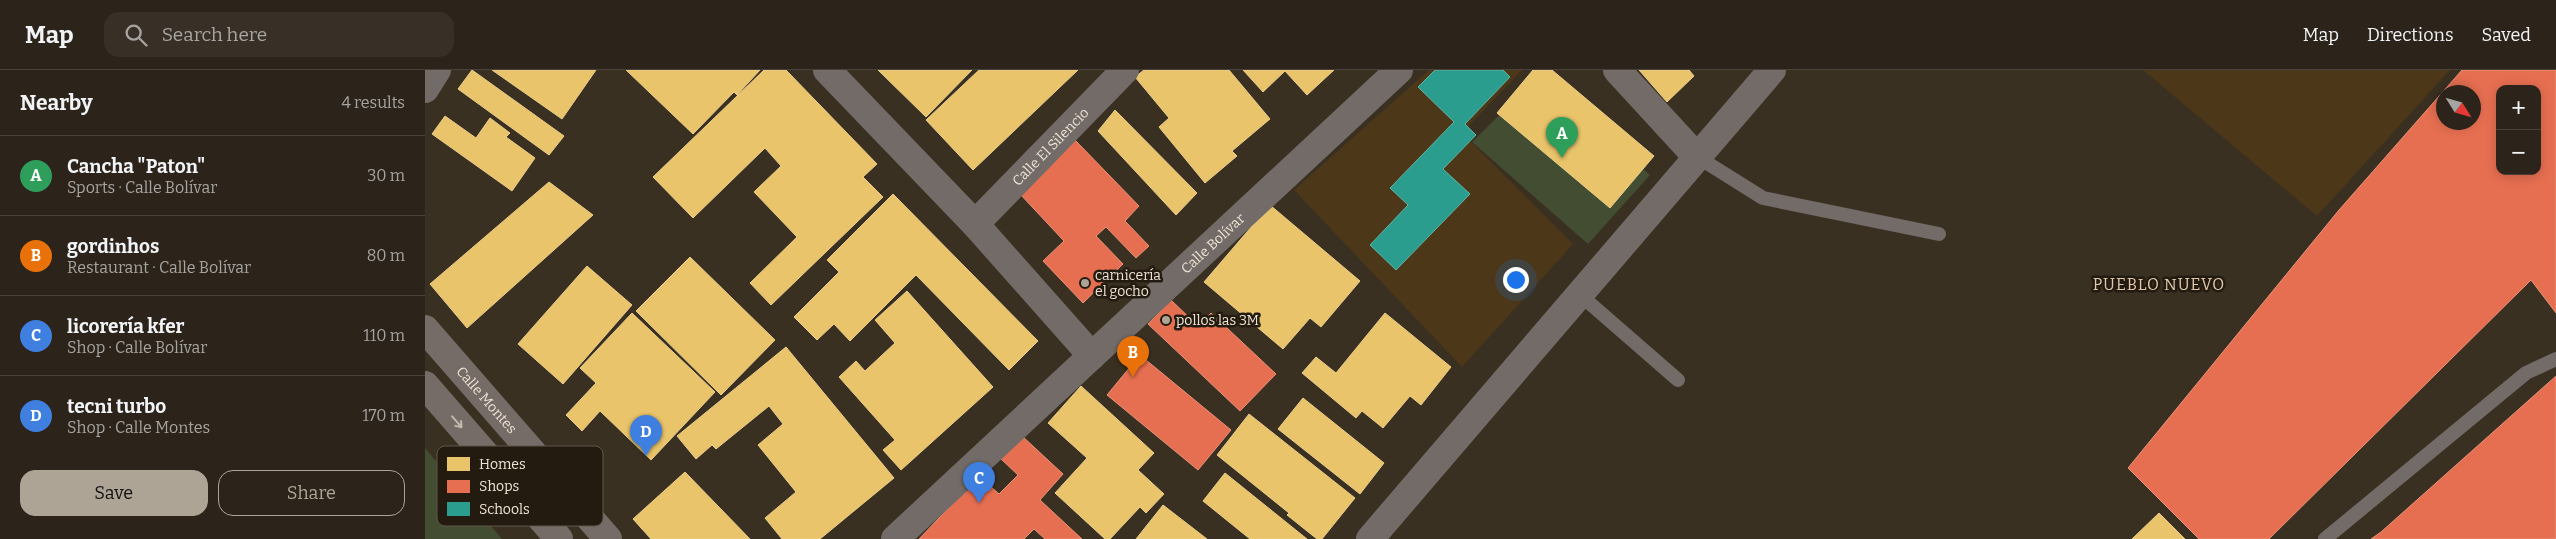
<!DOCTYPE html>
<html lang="en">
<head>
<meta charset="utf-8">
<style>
  :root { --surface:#2c241a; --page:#383027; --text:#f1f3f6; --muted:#a6a4a2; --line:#484139; --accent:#aea495 }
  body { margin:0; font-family:Bitter,serif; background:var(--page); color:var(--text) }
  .controls { position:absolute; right:15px; top:15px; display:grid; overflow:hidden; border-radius:10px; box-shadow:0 2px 12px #0003 }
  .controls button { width:45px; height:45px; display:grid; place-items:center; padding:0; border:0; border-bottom:1px solid var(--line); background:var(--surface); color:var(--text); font:25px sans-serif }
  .compass { position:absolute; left:2011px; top:15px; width:45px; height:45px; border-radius:50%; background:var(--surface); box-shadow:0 2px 12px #0003; rotate:127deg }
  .you { position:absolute; left:1090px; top:209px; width:18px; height:18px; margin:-12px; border:4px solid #fff; border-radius:50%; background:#1a73e8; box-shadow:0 0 0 8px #1a73e833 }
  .badge { display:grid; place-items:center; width:32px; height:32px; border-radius:50%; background:var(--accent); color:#fff; font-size:16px; font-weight:700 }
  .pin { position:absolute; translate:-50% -41px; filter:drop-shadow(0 1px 2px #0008) }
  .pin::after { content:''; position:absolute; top:26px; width:18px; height:15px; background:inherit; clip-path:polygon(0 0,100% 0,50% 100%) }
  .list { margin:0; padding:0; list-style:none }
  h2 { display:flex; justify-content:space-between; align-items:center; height:65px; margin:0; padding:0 20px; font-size:21px }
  h2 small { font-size:16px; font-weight:400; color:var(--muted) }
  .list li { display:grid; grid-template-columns:32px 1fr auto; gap:15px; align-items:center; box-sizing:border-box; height:80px; padding:0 20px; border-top:1px solid var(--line) }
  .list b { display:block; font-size:19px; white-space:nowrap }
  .list p { margin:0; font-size:16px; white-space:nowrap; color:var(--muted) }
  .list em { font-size:16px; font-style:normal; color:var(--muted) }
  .actions { display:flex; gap:10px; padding:15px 20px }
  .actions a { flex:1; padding:11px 0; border:1px solid var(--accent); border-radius:15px; text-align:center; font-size:18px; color:var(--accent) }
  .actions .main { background:var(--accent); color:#111 }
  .icon { flex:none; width:28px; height:28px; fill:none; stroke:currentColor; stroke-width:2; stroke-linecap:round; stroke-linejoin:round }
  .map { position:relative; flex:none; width:2131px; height:469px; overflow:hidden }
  header { display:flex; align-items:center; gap:30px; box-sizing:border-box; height:70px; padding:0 25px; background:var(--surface); border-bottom:1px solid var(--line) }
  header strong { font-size:24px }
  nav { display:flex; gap:28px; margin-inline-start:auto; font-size:18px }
  .search { width:350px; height:45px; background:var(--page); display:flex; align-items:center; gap:12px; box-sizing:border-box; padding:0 18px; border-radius:15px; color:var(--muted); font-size:19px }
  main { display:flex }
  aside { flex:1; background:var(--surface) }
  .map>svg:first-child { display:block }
  .built { fill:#4c3718 }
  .green { fill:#424d32 }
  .homes { fill:#e9c46a; stroke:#eacd8a }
  .shops { fill:#e76f51; stroke:#e99278; fill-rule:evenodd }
  .schools { fill:#2a9d8f; stroke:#64b2a3 }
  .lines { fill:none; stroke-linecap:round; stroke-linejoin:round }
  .lane { stroke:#726b67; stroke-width:14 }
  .street { stroke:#726b67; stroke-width:28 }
  .secondary { stroke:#766c67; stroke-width:28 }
  .oneway { stroke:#c3b9ad }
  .poi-dot { fill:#aea495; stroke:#231b10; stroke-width:2 }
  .labels { text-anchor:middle; stroke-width:5; stroke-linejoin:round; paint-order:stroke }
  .street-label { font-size:14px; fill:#ede2d3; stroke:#231b10 }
  .poi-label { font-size:14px; fill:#ede2d3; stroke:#231b10; text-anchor:start }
  .quarter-label { font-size:16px; letter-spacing:1px; fill:#e0c9ab; stroke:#231b10 }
  .key { fill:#231b10; stroke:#60574a; stroke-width:1 }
  .key-label { font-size:14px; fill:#ede2d3 }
</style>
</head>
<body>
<header>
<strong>Map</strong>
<div class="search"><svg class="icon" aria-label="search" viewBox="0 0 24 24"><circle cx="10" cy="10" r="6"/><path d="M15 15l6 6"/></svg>Search here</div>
<nav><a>Map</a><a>Directions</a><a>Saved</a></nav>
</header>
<main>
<aside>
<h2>Nearby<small>4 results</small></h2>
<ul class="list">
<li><span class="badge" style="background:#2e9e5b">A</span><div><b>Cancha &quot;Paton&quot;</b><p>Sports · Calle Bolívar</p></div><em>30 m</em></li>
<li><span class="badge" style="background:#e8710a">B</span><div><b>gordinhos</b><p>Restaurant · Calle Bolívar</p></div><em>80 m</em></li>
<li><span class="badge" style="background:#3f7fe0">C</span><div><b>licorería kfer</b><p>Shop · Calle Bolívar</p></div><em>110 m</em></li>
<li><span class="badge" style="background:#3f7fe0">D</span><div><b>tecni turbo</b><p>Shop · Calle Montes</p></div><em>170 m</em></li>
</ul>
<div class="actions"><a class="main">Save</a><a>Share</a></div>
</aside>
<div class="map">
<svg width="2131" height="469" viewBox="0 0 2131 469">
  <rect width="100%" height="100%" fill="#3a3022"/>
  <g class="built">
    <polygon points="1004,0 1097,0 1037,63 1148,174 1037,297 869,120"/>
    <polygon points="1718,0 2025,0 1892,146"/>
  </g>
  <g class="green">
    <polygon points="1115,5 1225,105 1163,174 1047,72"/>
    <polygon points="0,378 77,469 0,469"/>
  </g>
  <g class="homes">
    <polygon points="47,0 139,66 124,85 33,19"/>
    <polygon points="67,0 171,0 137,49"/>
    <polygon points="201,0 335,0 312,25 309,22 268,64"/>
    <polygon points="339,0 361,0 452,94 438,107 458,127 346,235 325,213 372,167 329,122 356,96 340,78 268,148 228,107"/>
    <polygon points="453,0 547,0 501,47"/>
    <polygon points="554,0 653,0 548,100 501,50"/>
    <polygon points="719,0 804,0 845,49 807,81 812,86 780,113 734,57 744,48 710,7"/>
    <polygon points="818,0 909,0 882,25 860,1 838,22"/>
    <polygon points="1108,0 1127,0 1229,86 1185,138 1072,43"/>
    <polygon points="1214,0 1264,0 1269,6 1242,32"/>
    <polygon points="690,40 772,123 751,145 673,61"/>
    <polygon points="20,46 51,68 65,48 85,63 81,67 110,88 87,121 7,64"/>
    <polygon points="124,112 168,145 42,258 5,214"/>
    <polygon points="468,124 613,271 584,300 491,205 425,271 409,254 392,270 369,247 414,202 402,190"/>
    <polygon points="845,135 935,211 896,257 885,248 858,279 779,212"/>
    <polygon points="265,187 350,270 296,325 211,241"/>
    <polygon points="162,196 207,235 138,314 93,274"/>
    <polygon points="482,221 568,317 476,400 458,380 470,370 414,307 431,291 440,301 470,273 450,250"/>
    <polygon points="207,243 290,322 226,390 175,341 157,361 141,345 171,313 155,298"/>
    <polygon points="960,243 1026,297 996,335 985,326 958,358 937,341 931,348 877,303 891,287 911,303"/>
    <polygon points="361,277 469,408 395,469 357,469 340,448 371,422 333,375 358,354 344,336 291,379 287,375 271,389 252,366"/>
    <polygon points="656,316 729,383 713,400 739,424 721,443 715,437 685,469 680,469 630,423 662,388 623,353"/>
    <polygon points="878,328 959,393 935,424 853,359"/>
    <polygon points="824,344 930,428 897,469 892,469 862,445 864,443 792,385"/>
    <polygon points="260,402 325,469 226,469 208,449"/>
    <polygon points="800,403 882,469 825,469 778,431"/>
    <polygon points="738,435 782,469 711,469"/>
    <polygon points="1734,443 1760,469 1707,469"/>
  </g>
  <g class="shops">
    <path d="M2037,0H2131V243L2106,210L1844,469H1774L1703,398L1914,140ZM2075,19H2112V101H2075ZM2018,22H2048V52H2018Z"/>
    <polygon points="650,70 714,136 700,151 724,176 711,188 681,157 671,166 698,194 658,233 618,191 639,171 595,124"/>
    <polygon points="746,230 773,256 786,243 851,304 815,341 723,254"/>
    <polygon points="715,285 806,360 773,400 682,325"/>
    <polygon points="2131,306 2131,469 1946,469 1956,462"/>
    <polygon points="596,365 638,404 615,430 657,469 620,469 609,459 599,469 494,469 554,406 574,424 593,405 575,388"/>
  </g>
  <polygon class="schools" points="1010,0 1078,0 1085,7 1040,54 1051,65 1018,99 1045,124 971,200 945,175 983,135 965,118 1029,52 993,17"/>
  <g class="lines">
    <g class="lane">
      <polyline points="1271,86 1338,128 1514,164"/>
      <polyline points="1153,223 1253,310"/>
      <polyline points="1900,469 2101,303 2131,289"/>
    </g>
    <g class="street">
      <polyline points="402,0 550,154 667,286"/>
      <polyline points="1192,0 1271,86"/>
      <polyline points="0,19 12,0"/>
      <path id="s1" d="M550,154L700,0"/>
      <path id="s2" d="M470,469L974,0"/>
      <polyline points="945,469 1347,0"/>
    </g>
    <g class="secondary">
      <path id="s3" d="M0,259L183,469"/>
      <polyline points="0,315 134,469"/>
    </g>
  </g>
  <defs><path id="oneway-shaft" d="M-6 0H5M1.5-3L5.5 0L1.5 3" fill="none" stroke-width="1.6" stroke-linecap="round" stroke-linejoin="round" transform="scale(1.25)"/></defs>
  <use class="oneway" href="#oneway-shaft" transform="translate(32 352) rotate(49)"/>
  <g class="poi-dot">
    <circle cx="660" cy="213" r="5"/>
    <circle cx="741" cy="250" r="5"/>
  </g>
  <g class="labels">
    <g class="street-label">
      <text dy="5" stroke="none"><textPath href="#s1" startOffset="108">Calle El Silencio</textPath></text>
      <text dy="5" stroke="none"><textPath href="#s2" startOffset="434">Calle Bolívar</textPath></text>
      <text dy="5" stroke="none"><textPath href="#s3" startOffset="94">Calle Montes</textPath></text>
    </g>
    <g class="poi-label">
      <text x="670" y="210">carnicería<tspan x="670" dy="16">el gocho</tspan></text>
      <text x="751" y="255">pollos las 3M</text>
    </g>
    <g class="quarter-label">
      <text x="1734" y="220">PUEBLO NUEVO</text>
    </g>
  </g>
  <rect x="12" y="376" width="166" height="80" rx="8" class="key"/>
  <rect x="22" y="387" width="23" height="14" fill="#e9c46a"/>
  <rect x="22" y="410" width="23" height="13" fill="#e76f51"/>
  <rect x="22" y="432" width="23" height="14" fill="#2a9d8f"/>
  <g class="key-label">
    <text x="54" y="399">Homes</text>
    <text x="54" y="421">Shops</text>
    <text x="54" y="444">Schools</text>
  </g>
</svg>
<div class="controls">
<button>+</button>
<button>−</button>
</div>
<svg class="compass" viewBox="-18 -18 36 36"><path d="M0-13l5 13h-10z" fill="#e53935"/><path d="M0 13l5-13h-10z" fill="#a6a4a2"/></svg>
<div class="you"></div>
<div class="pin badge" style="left:1137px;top:88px;background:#2e9e5b">A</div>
<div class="pin badge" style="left:708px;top:307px;background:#e8710a">B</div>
<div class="pin badge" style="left:554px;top:433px;background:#3f7fe0">C</div>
<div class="pin badge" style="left:221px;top:386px;background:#3f7fe0">D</div>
</div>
</main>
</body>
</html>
